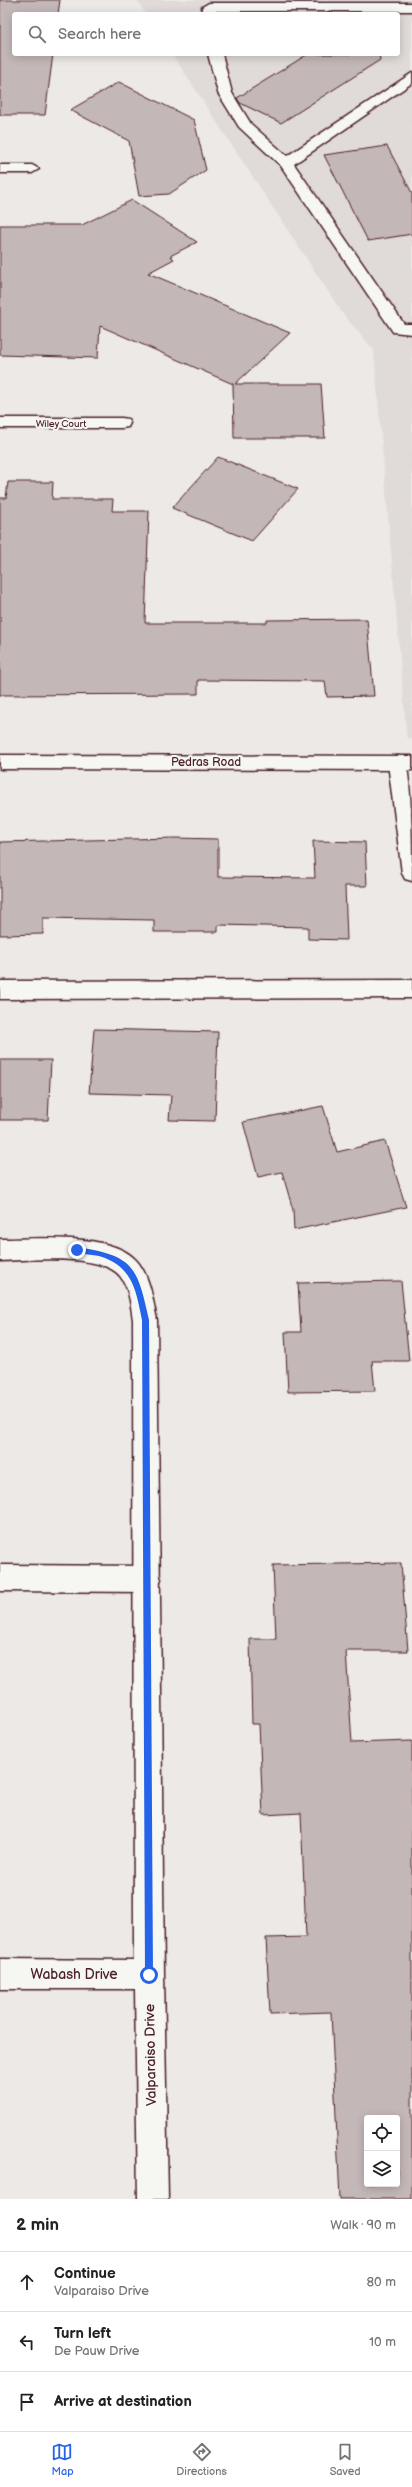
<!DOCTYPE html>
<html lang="en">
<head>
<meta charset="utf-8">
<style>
  :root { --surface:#fff; --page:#f2f2f2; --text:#222; --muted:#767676; --line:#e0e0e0; --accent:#2563eb }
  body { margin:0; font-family:"Balsamiq Sans",sans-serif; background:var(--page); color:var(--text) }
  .controls { position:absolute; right:12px; bottom:12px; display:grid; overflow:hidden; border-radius:4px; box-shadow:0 2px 10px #0003 }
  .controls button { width:36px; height:36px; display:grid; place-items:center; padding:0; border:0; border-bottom:1px solid var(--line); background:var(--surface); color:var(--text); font:20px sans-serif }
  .stop { position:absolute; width:12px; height:12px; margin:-9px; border:3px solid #2563eb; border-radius:50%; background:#fff }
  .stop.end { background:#2563eb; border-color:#fff; box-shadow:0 1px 4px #0008 }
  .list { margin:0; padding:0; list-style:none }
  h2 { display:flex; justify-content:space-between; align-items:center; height:52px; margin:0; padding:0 16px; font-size:17px }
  h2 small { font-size:13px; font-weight:400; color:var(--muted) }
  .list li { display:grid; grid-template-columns:26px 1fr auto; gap:12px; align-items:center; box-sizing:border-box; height:60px; padding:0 16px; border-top:1px solid var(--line) }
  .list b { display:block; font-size:15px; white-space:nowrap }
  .list p { margin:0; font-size:13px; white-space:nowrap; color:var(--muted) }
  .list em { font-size:13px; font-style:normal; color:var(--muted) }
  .icon { flex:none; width:22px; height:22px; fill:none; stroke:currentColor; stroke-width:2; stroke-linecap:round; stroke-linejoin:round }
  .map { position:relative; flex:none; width:412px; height:2199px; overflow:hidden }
  .search { position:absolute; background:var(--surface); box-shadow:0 2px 10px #0003; left:12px; right:12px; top:12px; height:44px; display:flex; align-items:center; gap:10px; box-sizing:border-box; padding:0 14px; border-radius:4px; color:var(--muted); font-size:15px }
  .sheet { height:232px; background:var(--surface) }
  nav { display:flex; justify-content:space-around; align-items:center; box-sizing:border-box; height:56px; border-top:1px solid var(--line); background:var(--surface); font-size:11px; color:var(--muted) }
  nav a { display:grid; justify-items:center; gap:2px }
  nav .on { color:var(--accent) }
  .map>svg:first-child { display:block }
  .built { fill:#e0dad8 }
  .building { fill:#c4b7b7; stroke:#4a1f2b; fill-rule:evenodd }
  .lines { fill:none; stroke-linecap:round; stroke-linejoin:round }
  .service-casing { stroke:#4a1f2b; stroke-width:3 }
  .minor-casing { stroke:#4a1f2b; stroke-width:3 }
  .service { fill:#f6f6f2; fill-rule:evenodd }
  .minor { fill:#f6f6f2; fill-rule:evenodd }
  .route { fill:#2563eb }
  .labels { text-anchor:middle; stroke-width:4; stroke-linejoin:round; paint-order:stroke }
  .far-street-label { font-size:10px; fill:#4a1f2b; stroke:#f6f6f2 }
  .street-label { font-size:12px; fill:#4a1f2b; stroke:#f6f6f2 }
  .near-street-label { font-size:14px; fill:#4a1f2b; stroke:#f6f6f2 }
</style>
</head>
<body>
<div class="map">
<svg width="412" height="2199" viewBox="0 0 412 2199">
  <rect width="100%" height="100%" fill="#ece9e6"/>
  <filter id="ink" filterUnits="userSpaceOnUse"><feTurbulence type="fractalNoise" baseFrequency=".025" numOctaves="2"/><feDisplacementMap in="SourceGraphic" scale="8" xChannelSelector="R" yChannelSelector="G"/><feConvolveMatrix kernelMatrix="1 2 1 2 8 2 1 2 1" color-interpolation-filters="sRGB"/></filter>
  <g filter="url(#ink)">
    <polygon class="built" points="137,0 412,0 412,738 407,739 374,350 343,314 172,54 398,54 398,14 146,14"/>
    <g class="building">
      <polygon points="0,0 60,0 58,14 14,14 14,54 53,54 45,115 0,115"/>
      <polygon points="308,54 379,54 380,60 281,123 240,103 237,98"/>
      <polygon points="119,82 194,120 206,170 169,194 139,196 129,141 70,110"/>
      <polygon points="387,146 412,193 412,234 368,241 324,155"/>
      <polygon points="132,200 197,242 170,256 174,259 148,273 290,333 235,384 321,384 325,438 234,438 233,384 100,326 98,358 0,355 0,225 82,225"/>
      <polygon points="218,457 298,489 252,541 172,508"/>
      <polygon points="8,482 53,482 52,499 113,499 112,511 149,511 145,623 267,623 267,620 367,619 374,696 327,697 325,681 198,680 198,694 0,695 0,498 6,498"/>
      <polygon points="175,838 218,839 218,877 315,878 313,841 365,842 367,886 345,886 347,940 308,939 308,927 218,925 218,932 154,932 154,920 43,918 43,934 0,935 0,842"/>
      <polygon points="94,1029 218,1032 215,1121 169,1120 171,1095 89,1093"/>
      <polygon points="0,1060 51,1060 48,1120 0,1120"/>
      <polygon points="323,1106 337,1152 385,1141 406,1207 294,1230 293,1210 282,1172 258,1177 243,1122"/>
      <polygon points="401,1281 409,1361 372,1361 375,1391 288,1392 285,1332 301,1332 298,1283"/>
      <path d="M401,1563L408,1651H346L352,1743L412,1741V2199H340L331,2012L270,2014L266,1938L306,1937L301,1813L263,1815L259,1724H252L250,1639H276L273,1565ZM367,2118H397V2184H367Z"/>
    </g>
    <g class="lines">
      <defs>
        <g id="service">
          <polygon points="209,3 412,3 412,11 216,11 216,14 202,14 202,7"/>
          <polygon points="208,54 222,54 232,93 251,124 287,156 412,73 412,83 294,164 404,324 412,324 412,334 393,332 281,166 239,127 218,93"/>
          <path d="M398,756L405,758C412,782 412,852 412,881L405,879L402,873L388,763L391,758Z"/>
          <polygon points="412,980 412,998 0,999 0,981"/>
          <polygon points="0,1565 148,1566 157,1570 161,1579 157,1588 148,1592 0,1591"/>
        </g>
        <g id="minor">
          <polygon points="0,165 32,165 39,169 32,173 0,173"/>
          <polygon points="0,418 122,418 128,419 130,423 128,427 122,428 0,428"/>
          <polygon points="0,755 412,756 412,770 0,769"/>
          <path d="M0,1239C36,1239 110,1232 136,1260C150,1275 153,1301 157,1320L164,1975L168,2199H138L135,1989H0V1959L134,1960L133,1320C131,1306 129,1287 120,1276C101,1253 29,1260 0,1261Z"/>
        </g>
      </defs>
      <use href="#service" class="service-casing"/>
      <use href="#minor" class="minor-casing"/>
      <use href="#service" class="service"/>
      <use href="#minor" class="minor"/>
    </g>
  </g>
  <path class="route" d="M77,1247C134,1256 137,1266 149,1320L153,1975L149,1979L145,1975L142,1320C136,1292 134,1270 105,1258C96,1254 84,1255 75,1252V1248Z"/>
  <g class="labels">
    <g class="far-street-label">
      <text x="61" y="427">Wiley Court</text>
    </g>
    <g class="street-label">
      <text x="206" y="766">Pedras Road</text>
    </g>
    <g class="near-street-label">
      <text x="74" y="1979">Wabash Drive</text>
      <text transform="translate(150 2055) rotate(-91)" y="5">Valparaiso Drive</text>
    </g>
  </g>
</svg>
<div class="controls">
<button><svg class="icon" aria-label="locate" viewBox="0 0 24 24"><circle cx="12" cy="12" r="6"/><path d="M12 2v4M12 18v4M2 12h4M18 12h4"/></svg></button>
<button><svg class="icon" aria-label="layers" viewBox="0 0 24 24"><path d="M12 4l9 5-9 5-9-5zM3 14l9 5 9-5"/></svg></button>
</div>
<div class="stop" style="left:149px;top:1975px"></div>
<div class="stop end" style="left:77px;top:1250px"></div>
<div class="search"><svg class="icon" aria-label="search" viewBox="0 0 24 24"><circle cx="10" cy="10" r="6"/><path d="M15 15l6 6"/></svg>Search here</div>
</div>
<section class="sheet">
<h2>2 min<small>Walk · 90 m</small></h2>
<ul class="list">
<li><svg class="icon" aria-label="ahead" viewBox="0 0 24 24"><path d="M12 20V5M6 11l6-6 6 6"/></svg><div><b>Continue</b><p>Valparaiso Drive</p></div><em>80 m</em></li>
<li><svg class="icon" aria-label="left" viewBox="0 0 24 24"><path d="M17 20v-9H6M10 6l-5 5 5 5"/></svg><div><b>Turn left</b><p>De Pauw Drive</p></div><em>10 m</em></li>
<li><svg class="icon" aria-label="arrive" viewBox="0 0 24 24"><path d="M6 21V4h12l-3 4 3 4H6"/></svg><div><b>Arrive at destination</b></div></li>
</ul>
</section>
<nav>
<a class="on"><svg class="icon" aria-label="map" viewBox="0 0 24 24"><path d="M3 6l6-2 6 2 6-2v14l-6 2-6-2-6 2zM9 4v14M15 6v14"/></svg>Map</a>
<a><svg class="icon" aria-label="directions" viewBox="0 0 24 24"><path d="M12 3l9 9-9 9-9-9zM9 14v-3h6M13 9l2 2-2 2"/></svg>Directions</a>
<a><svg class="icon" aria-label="saved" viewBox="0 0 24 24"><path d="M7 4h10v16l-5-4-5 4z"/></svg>Saved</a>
</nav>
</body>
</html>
